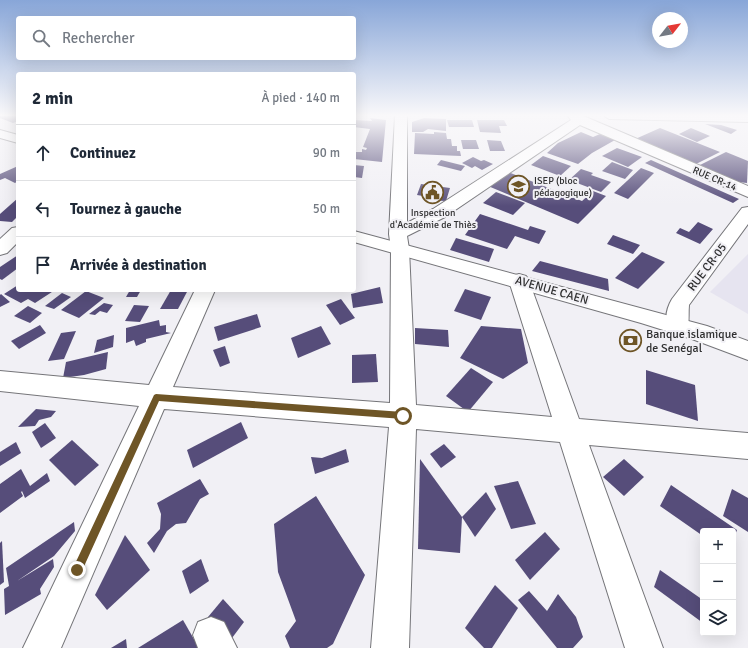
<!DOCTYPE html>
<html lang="fr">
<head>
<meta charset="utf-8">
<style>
  :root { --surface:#fff; --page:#f2f2f3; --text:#1f2937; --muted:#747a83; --line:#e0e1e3 }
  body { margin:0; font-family:Signika,sans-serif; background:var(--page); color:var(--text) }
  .controls { position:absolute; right:12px; bottom:12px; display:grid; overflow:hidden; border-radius:4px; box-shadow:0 4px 16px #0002 }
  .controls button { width:36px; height:36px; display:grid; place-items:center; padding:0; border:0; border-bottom:1px solid var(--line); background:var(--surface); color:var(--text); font:20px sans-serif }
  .compass { position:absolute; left:652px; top:12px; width:36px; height:36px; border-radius:50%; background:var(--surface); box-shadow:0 4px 16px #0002; rotate:59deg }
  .stop { position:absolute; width:12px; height:12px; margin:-9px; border:3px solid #6e5526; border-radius:50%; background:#fff }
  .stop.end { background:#6e5526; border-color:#fff; box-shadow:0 1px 4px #0008 }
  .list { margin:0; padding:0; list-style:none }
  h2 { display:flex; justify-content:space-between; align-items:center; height:52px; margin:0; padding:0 16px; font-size:17px }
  h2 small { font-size:13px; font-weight:400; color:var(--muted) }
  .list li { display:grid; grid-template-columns:26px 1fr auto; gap:12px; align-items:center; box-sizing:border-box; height:56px; padding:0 16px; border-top:1px solid var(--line) }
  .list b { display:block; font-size:15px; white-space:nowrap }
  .list em { font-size:13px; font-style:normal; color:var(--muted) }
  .icon { flex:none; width:22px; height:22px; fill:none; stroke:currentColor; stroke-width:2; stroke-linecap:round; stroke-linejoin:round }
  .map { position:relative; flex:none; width:748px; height:648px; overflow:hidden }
  .search { position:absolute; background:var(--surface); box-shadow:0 4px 16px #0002; left:16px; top:16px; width:340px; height:44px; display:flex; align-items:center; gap:10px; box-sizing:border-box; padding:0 14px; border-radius:4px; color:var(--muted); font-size:15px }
  .panel { position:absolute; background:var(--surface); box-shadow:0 4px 16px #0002; left:16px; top:72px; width:340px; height:220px; border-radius:4px }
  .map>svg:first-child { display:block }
  .built { fill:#e6e4f0 }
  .building { fill:#564d7a }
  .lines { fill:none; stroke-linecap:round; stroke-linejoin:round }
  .minor-casing { stroke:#757579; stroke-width:2 }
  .highway-casing { stroke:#757579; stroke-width:2 }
  .minor { fill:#fff; fill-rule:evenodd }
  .highway { fill:#fff; fill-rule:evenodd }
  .route { fill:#6e5526 }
  .labels { text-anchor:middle; stroke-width:4; stroke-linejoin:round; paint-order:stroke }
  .far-street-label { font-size:10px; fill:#2f2f30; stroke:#f1f0f5 }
  .far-poi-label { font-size:10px; fill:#2f2f30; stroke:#f1f0f5; text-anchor:start }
  .street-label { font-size:12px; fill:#2f2f30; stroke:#f1f0f5 }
  .poi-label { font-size:12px; fill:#2f2f30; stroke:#f1f0f5; text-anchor:start }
</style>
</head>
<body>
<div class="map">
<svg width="748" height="648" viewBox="0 0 748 648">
  <rect width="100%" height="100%" fill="#f1f0f5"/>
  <polygon class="built" points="748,254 748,314 710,292"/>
  <g class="building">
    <polygon points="0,115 18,115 18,121 13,123 0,118"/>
    <polygon points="370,118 386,120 382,162 354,159 354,152 362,152 362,149 366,150 367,148 363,147 370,129 354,127 354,120 372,121"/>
    <polygon points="424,118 446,119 446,131 428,129 423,132 412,132 412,122"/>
    <polygon points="447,120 472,120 474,127 449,127"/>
    <polygon points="477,120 504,120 507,126 499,126 501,133 480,132"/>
    <polygon points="705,124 721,125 737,130 731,134"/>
    <polygon points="660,128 720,152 694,165 633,140"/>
    <polygon points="691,128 710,136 697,142 679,134"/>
    <polygon points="434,132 446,133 447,139 451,139 452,146 457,146 457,151 460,151 461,156 414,154 415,133 434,134"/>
    <polygon points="581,132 593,137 600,134 615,140 592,153 578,164 547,153 558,143"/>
    <polygon points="461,140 476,140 479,149 463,149"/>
    <polygon points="487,140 501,141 505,151 490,151"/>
    <polygon points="617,148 642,157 628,167 602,156"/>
    <polygon points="726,152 748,161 747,183 730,181 698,166"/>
    <polygon points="543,156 571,166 560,176 531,165"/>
    <polygon points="473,157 481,161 484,160 493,164 482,170 475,166 472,168 462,163"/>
    <polygon points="441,160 465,166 461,171 437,165"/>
    <polygon points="651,160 739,199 733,203 645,163"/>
    <polygon points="612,162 633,170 625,179 602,171"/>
    <polygon points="354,165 364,166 362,178 354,177"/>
    <polygon points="18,166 18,181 15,183 5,178 0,180 0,174"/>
    <polygon points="641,168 654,173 628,199 614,193"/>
    <polygon points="581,169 593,173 591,175 611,182 601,192 569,180"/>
    <polygon points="508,172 582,201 593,191 606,196 578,224 488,186"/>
    <polygon points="421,184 450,188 446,201 428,200 429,197 417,195"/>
    <polygon points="496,192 525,203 513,215 483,203"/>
    <polygon points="18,198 18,216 12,222 0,221 0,214"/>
    <polygon points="480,214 528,230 530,226 546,231 539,244 515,236 507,249 465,235"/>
    <polygon points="698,222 713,229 700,244 676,233 680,228 689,232"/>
    <polygon points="613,235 640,245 633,254 607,244"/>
    <polygon points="456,238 494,249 489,262 450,250"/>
    <polygon points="642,252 665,262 638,289 615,278"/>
    <polygon points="18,255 18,268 2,280 0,279 0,267"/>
    <polygon points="540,261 608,279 609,291 532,271"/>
    <polygon points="18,285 18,290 55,290 35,303 28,299 21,303 4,294"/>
    <polygon points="380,287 383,303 353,308 351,294"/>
    <polygon points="465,289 491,297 481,320 454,311"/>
    <polygon points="130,290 141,290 137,297 126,297"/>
    <polygon points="171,290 188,290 178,309 160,309"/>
    <polygon points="86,291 104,298 79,318 61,310"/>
    <polygon points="62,293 71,297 54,309 45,306"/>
    <polygon points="1,294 10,302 0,307 0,295"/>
    <polygon points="341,299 355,318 340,325 326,305"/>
    <polygon points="104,303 113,305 107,313 100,311 95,315 89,314"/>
    <polygon points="134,305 149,306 140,322 125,321"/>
    <polygon points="28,306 42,313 30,323 14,316"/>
    <polygon points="257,314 261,327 218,341 214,327"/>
    <polygon points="159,320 160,326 166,325 166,332 171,333 146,339 146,342 136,346 134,340 126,343 126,328"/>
    <polygon points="40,325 46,333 19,349 11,341"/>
    <polygon points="321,326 331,344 298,358 291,338"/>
    <polygon points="481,326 521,329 528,363 503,379 460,358"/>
    <polygon points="415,328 448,330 449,347 415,344"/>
    <polygon points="76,331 64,359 48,361 61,333"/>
    <polygon points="114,335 113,347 94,353 97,340"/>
    <polygon points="225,346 230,363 220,367 213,350"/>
    <polygon points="108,352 106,369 84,375 63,378 66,362"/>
    <polygon points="376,354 378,382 352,383 352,355"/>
    <polygon points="471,368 493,382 468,412 446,396"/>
    <polygon points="646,370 695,385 698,421 646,404"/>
    <polygon points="36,409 56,411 51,417 39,420 35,426 18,427"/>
    <polygon points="241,422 248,438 193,468 187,450"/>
    <polygon points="45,423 56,438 41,448 32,432"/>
    <polygon points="72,440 99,465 75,486 49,460"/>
    <polygon points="16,442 21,453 0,466 0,452"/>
    <polygon points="444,444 456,457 441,468 430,454"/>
    <polygon points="346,449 349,462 315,474 311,457 322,458"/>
    <polygon points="420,459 462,517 460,553 418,549"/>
    <polygon points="624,459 644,477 624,496 603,477"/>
    <polygon points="21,469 30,486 47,473 50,481 25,498 22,491 26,488 21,492 23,496 0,513 0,484"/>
    <polygon points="200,479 209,494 200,499 186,523 176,524 167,531 154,553 147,543 160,529 161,514 157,503"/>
    <polygon points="518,481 536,524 511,529 494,486"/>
    <polygon points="671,485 737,530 733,540 733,531 703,531 703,536 660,506"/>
    <polygon points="732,489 748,498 748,532 723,516"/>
    <polygon points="486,492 496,509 475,537 462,517"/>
    <polygon points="316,496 365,575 333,644 327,648 290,648 285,636 296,621 278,572 274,524"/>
    <polygon points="74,522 75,531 54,556 17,581 53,559 54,567 40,589 41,594 5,615 4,589 9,586 6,568"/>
    <polygon points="545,532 560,549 530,580 515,560"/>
    <polygon points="125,535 150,570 107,610 95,595"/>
    <polygon points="2,541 4,582 0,585 0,543"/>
    <polygon points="201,559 209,581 190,594 182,571"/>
    <polygon points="660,570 703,600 703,623 654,587"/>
    <polygon points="495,585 518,608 492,648 484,648 465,628"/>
    <polygon points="529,591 547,611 558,594 576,617 583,637 573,648 557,648 518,600"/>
    <polygon points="223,599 244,622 229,642 208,617"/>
    <polygon points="183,620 199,648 138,648"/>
    <polygon points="126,639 127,648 111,648"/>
  </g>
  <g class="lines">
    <defs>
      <g id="minor">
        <polygon points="395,115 407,115 407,223 433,209 571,120 567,115 581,115 748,186 748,197 580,125 445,217 407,236 409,249 416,405 552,417 509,281 512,276 519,274 526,276 529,281 579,419 748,433 748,459 589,445 663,648 625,648 560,442 416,429 409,648 371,648 389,427 164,409 61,648 23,648 139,406 0,391 0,371 149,385 195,290 215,290 173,387 390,403 391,249 389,234"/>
        <polygon points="603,115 748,115 748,122 609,119"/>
        <path d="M748,207V224L689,305C688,315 690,324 686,332L678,334L670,332C664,321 666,309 672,299L742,208Z"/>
        <polygon points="18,227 18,242 7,253 0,255 0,239 12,228"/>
        <polygon points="211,617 224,622 237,648 198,648 193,635 198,622"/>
      </g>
      <g id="highway">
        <polygon points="0,130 18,135 18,143 0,138"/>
        <polygon points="354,231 707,326 748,341 748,360 692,339 641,323 354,242"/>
      </g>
    </defs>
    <use href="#minor" class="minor-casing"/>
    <use href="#highway" class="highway-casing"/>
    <use href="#minor" class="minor"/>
    <use href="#highway" class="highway"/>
  </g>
  <linearGradient id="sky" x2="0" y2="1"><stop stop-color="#88a6d8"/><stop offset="0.56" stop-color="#f9f8fa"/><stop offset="1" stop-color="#f9f8fa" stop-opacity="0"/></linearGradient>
  <rect width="748" height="206" fill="url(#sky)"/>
  <polygon class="route" points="156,394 403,412 407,416 403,419 159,401 81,573 77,575 74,573 72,570 74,566 154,395"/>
  <defs>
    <symbol id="university-ring" viewBox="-11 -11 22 22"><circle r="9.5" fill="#f1f0f5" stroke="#6e5526" stroke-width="1.5"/><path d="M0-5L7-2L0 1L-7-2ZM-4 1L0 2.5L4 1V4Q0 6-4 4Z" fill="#6e5526"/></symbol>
    <symbol id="civic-ring" viewBox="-11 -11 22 22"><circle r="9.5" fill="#f1f0f5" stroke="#6e5526" stroke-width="1.5"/><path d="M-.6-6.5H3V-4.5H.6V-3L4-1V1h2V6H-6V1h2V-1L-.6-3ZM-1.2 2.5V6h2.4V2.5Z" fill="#6e5526"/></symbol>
    <symbol id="bank-ring" viewBox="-11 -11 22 22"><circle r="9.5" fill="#f1f0f5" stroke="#6e5526" stroke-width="1.5"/><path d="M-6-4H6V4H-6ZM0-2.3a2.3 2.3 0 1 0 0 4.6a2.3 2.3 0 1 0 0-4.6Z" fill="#6e5526"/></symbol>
  </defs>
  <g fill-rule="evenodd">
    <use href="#university-ring" x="506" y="174" width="25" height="25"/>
    <use href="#civic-ring" x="420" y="180" width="25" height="25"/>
    <use href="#bank-ring" x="618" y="328" width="25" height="25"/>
  </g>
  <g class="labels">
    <g class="far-street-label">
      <text transform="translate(715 178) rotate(23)" y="4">RUE CR-14</text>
    </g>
    <g class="far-poi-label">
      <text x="534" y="184">ISEP (bloc<tspan x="534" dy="12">pédagogique)</tspan></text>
      <text x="433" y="216" text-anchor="middle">Inspection<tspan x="433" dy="12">d'Académie de Thiès</tspan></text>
    </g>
    <g class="street-label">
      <text transform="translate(707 267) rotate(-53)" y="4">RUE CR-05</text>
      <text transform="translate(552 290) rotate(16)" y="4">AVENUE CAEN</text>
    </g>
    <g class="poi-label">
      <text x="646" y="338">Banque islamique<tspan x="646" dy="14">de Senégal</tspan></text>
    </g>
  </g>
</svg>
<div class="controls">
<button>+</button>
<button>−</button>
<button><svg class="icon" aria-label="layers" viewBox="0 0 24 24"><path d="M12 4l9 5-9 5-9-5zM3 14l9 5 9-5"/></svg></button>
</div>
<svg class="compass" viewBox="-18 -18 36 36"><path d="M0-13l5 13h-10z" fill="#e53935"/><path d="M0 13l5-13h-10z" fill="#747a83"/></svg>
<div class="stop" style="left:403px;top:416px"></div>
<div class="stop end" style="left:77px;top:570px"></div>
<div class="search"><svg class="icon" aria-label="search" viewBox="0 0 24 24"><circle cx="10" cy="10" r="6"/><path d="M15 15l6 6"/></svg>Rechercher</div>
<section class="panel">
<h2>2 min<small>À pied · 140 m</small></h2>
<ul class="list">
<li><svg class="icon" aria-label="ahead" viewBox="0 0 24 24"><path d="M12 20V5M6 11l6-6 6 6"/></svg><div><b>Continuez</b></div><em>90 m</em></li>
<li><svg class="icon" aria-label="left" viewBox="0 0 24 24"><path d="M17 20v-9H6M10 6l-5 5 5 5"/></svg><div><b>Tournez à gauche</b></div><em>50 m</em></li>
<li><svg class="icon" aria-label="arrive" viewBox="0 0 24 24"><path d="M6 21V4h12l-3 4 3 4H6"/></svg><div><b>Arrivée à destination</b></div></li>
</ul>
</section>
</div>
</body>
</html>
